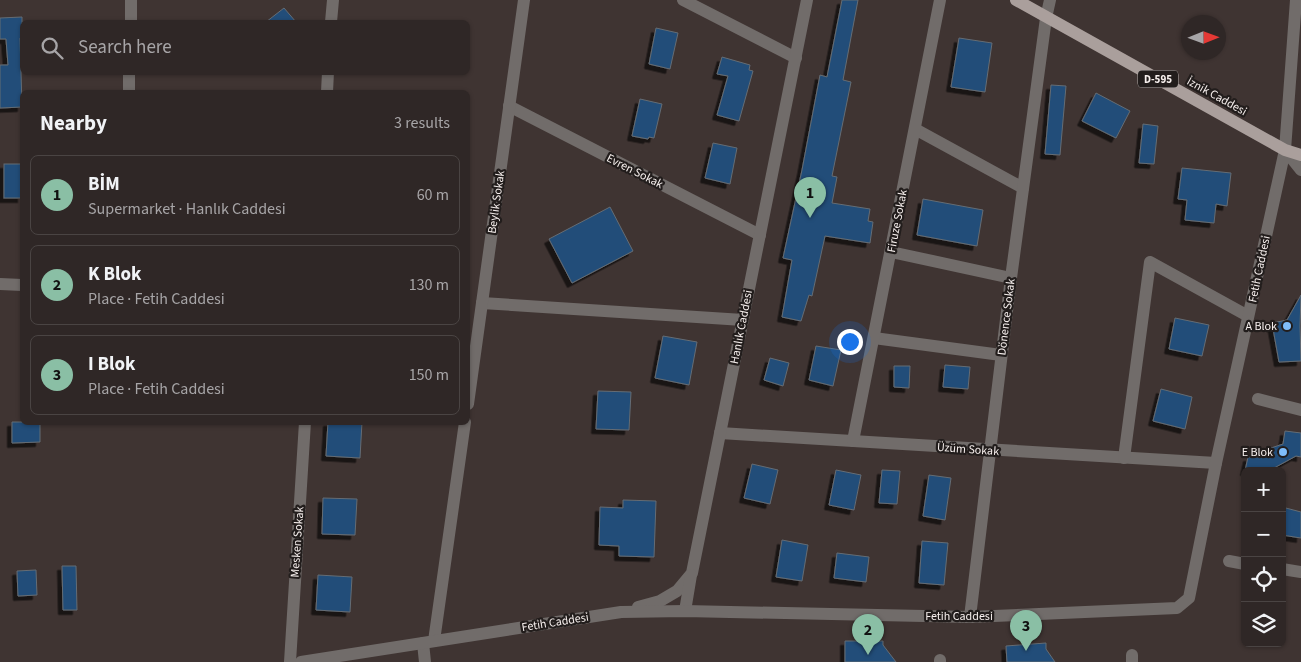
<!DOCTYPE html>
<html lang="en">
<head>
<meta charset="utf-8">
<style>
  :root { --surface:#2f2726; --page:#372f2e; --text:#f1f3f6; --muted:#a7a5a7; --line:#4a4443; --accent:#8abfa5 }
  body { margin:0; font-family:"Source Sans 3",sans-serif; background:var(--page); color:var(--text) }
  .controls { position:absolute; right:15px; bottom:15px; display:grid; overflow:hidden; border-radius:8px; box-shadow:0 1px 4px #0004 }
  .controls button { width:45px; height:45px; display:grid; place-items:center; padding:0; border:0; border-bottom:1px solid var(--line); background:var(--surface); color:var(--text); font:25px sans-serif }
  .compass { position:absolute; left:1181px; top:15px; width:45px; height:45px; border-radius:50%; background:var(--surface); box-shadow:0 1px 4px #0004; rotate:89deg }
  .you { position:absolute; left:849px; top:341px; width:18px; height:18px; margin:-12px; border:4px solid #fff; border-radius:50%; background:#1a73e8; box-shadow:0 0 0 8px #1a73e833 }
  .badge { display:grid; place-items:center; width:32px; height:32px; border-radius:50%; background:var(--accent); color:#111; font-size:16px; font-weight:700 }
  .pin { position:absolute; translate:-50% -41px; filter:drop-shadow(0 1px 2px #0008) }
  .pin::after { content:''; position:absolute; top:26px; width:18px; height:15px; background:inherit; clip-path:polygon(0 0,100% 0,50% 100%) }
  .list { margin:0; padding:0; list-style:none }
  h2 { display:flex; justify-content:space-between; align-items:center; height:65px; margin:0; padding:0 20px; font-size:21px }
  h2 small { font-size:16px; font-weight:400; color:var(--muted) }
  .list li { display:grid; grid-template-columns:32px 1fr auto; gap:15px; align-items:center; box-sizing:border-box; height:80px; margin:0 10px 10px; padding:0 10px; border:1px solid var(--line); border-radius:8px }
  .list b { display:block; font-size:19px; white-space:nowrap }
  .list p { margin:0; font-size:16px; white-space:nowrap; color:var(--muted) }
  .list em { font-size:16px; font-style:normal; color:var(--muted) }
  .icon { flex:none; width:28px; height:28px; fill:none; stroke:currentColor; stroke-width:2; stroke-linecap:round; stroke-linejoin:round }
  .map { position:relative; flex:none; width:1301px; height:662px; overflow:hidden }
  .search { position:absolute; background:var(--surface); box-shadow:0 1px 4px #0004; left:20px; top:20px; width:450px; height:55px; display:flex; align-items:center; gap:12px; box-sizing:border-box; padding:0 18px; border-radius:8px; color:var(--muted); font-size:19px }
  .panel { position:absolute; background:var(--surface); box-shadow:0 1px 4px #0004; left:20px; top:90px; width:450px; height:335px; border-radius:8px }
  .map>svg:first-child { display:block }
  .building { fill:#204e79; stroke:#656c74; filter:url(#shadow) }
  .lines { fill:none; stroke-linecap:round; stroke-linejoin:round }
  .minor { stroke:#716c6a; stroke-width:12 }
  .major { stroke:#aa9f9c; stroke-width:12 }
  .poi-dot { fill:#7fbdfa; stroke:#221d1c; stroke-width:2 }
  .labels { text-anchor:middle; stroke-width:4.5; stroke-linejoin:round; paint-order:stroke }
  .shield { fill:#221d1c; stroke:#b7b1af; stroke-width:1 }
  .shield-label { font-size:11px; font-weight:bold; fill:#f7f0ee }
  .street-label { font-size:12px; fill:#f7f0ee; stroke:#221d1c }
  .poi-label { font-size:12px; fill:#f7f0ee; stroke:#221d1c; text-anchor:end }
</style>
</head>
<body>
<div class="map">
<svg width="1301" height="662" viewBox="0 0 1301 662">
  <defs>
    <filter id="shadow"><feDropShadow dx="-4.5" dy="4.5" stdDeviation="0" flood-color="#0009"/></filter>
  </defs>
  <rect width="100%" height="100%" fill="#3f3432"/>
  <g class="building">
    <polygon points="842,0 858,0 843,80 851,82 832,176 837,177 832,203 870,209 868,221 873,222 870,243 825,236 812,296 809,295 801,321 782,317 792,260 783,258 802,170 820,75 827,77"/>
    <polygon points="284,8 296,22 266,22"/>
    <polygon points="22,17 22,38 20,38 22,107 0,108 0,65 8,65 6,39 0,39 0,18"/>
    <polygon points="656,28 678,33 670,69 649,64"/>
    <polygon points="959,38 992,43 985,92 951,87"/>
    <polygon points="722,57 750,65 749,70 753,71 739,121 717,115 728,76 717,74"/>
    <polygon points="1051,85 1066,86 1060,155 1045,154"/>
    <polygon points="1096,93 1130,111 1116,138 1082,121"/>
    <polygon points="640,99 662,104 654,138 649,137 648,139 632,136"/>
    <polygon points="1143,124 1158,126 1154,164 1139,163"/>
    <polygon points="713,143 737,148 730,184 705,178"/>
    <rect x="4" y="164" width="18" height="34"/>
    <polygon points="1182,168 1231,173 1227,206 1216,204 1214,223 1185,220 1187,200 1178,199"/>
    <polygon points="923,199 983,210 977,246 917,235"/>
    <polygon points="610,207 633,251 572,283 549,239"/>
    <polygon points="1301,295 1300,326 1301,361 1279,362 1272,323 1287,320"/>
    <polygon points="1175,318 1209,325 1202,356 1169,349"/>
    <polygon points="663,336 697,342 689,385 655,378"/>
    <polygon points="816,346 841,350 833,386 809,380"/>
    <polygon points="770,358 789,363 783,386 764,380"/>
    <polygon points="945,365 970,367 968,389 943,387"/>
    <polygon points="894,366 910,366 909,388 894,387"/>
    <polygon points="1161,389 1192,397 1185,429 1153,421"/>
    <polygon points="598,391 631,392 629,430 596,429"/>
    <polygon points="12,422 40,422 40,442 12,443"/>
    <polygon points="328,422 362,422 360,458 326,456"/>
    <polygon points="1285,431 1301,433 1301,457 1296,456 1274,468 1274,471 1245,471 1248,457 1262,457 1268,449 1283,444"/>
    <polygon points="752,464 778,470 770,504 744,498"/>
    <polygon points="836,470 861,475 854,510 829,505"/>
    <polygon points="882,470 900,471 897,504 879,503"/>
    <polygon points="929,475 951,478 945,520 923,516"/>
    <polygon points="323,498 357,499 355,535 322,534"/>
    <polygon points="623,500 656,501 654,557 619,556 619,546 599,545 600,507 623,508"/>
    <polygon points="1282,507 1301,512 1301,538 1282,535"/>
    <polygon points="782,540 808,545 802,581 776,577"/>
    <polygon points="922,541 948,543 944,585 919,583"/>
    <polygon points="837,553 869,557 866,582 834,578"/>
    <polygon points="62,566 76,566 77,610 63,610"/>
    <polygon points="36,570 37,595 18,596 17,571"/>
    <polygon points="318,575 352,577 350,612 316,610"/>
    <polygon points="845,641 883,641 883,645 896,662 845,662"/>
    <polygon points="1046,643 1046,649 1055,662 1007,662 1006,646"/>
  </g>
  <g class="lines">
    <g class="minor">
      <polyline points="683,0 796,58"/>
      <polyline points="131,22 131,0"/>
      <polyline points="331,22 333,0"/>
      <polyline points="129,92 129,72"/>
      <polyline points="327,92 328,72"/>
      <polyline points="509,106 760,235"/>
      <polyline points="915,129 1023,188"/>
      <polyline points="1285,150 1301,170"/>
      <polyline points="891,252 1011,278"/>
      <polyline points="0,284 22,285"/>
      <polyline points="482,303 743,320"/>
      <polyline points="874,338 1001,355"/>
      <polyline points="1258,399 1301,410"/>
      <polyline points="468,404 524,0"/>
      <polyline points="720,433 1216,463"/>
      <polyline points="853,441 940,0"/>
      <polyline points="1124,458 1150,262 1248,316"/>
      <polyline points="1229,561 1245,564"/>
      <polyline points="1282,569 1301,572"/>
      <polyline points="638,607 660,601 677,591 692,573 807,0"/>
      <polyline points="685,611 691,575"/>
      <polyline points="970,617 1011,278 1046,18 1050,0"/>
      <polyline points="434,641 465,422"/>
      <polyline points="423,643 425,662"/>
      <polyline points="1132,655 1132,662"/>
      <polyline points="940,660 940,662"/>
      <polyline points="290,662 305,422"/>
      <polyline points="301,662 621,612 685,611 970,617 1177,608 1189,598 1216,463 1285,150 1296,0"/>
    </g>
    <polyline class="major" points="1016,0 1285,150 1301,155"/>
  </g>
  <g class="poi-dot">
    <circle cx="1287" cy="326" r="5"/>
    <circle cx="1283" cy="452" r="5"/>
  </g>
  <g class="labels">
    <rect class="shield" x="1138" y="70.5" width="40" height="17" rx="4"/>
    <g class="shield-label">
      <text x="1158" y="83">D-595</text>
    </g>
    <g class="street-label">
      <text transform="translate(1217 96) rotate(29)" y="4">İznik Caddesi</text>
      <text transform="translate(635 171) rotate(27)" y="4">Evren Sokak</text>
      <text transform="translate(496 202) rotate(-82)" y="4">Beylik Sokak</text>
      <text transform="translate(897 221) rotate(-79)" y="4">Firuze Sokak</text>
      <text transform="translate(1259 269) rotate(-78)" y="4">Fetih Caddesi</text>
      <text transform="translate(1006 317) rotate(-83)" y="4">Dönence Sokak</text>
      <text transform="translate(741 327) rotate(-79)" y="4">Hanlık Caddesi</text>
      <text transform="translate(968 449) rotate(4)" y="4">Üzüm Sokak</text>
      <text transform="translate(297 542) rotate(-86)" y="4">Mesken Sokak</text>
      <text x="959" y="620">Fetih Caddesi</text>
      <text transform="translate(555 622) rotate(-9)" y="4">Fetih Caddesi</text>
    </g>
    <g class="poi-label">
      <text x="1277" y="330">A Blok</text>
      <text x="1273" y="456">E Blok</text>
    </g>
  </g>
</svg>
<div class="controls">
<button>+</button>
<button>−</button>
<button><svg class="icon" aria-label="locate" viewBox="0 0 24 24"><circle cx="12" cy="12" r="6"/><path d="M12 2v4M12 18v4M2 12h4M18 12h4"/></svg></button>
<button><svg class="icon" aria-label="layers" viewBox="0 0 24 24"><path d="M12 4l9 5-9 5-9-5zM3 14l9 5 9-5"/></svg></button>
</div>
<svg class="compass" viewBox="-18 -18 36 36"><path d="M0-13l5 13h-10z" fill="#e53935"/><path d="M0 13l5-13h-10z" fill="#a7a5a7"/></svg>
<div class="you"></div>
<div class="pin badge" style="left:810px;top:218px">1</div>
<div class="pin badge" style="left:868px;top:655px">2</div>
<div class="pin badge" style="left:1026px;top:651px">3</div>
<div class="search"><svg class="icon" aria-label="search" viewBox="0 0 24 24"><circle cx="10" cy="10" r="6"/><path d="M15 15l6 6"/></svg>Search here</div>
<section class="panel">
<h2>Nearby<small>3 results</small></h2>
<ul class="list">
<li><span class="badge">1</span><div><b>BİM</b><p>Supermarket · Hanlık Caddesi</p></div><em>60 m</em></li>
<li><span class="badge">2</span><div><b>K Blok</b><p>Place · Fetih Caddesi</p></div><em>130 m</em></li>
<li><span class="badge">3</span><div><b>I Blok</b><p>Place · Fetih Caddesi</p></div><em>150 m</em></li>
</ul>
</section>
</div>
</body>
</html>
